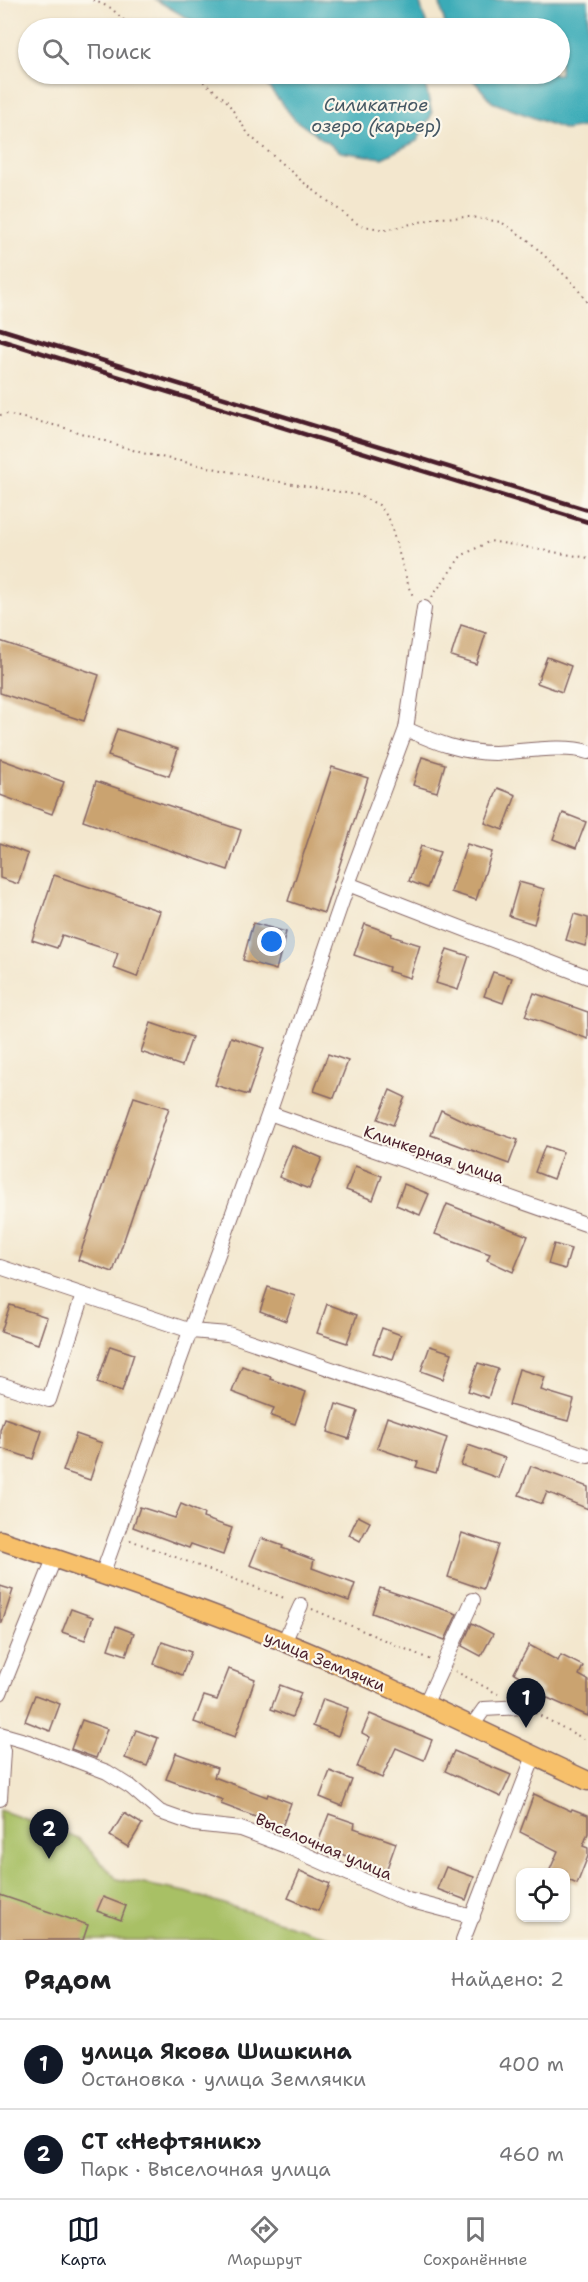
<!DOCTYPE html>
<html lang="ru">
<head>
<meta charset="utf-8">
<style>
  :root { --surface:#fff; --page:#f2f2f2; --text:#202124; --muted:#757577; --line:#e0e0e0; --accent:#111827 }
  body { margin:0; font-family:"Shantell Sans",sans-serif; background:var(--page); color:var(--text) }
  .controls { position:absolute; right:18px; bottom:18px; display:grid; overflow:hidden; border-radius:12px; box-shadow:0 2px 4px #0004 }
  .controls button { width:54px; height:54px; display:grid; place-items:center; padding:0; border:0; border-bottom:2px solid var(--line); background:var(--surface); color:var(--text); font:30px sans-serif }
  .you { position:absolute; left:272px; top:942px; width:21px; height:21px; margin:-15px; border:4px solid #fff; border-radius:50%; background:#1a73e8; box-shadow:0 0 0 9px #1a73e833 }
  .badge { display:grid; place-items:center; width:39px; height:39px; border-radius:50%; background:var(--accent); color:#fff; font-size:20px; font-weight:700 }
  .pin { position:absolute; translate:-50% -50px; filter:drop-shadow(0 2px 3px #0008) }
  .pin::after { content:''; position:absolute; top:32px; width:21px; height:18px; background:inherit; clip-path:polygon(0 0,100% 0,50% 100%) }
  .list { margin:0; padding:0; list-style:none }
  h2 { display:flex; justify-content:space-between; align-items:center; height:78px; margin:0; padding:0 24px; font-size:26px }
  h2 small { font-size:20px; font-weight:400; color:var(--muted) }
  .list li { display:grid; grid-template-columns:39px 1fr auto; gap:18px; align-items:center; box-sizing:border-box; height:90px; padding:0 24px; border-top:2px solid var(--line) }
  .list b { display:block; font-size:22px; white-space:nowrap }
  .list p { margin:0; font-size:20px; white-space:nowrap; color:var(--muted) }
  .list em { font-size:20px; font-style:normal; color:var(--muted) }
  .icon { flex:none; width:33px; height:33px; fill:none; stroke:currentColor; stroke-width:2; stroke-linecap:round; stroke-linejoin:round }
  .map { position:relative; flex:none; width:588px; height:1940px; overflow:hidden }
  .search { position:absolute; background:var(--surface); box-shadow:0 2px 4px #0004; left:18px; right:18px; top:18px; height:66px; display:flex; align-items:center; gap:15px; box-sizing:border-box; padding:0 21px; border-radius:33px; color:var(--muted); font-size:22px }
  .sheet { height:258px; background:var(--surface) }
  nav { display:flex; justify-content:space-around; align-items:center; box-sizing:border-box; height:84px; border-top:2px solid var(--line); background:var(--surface); font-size:16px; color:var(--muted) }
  nav a { display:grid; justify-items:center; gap:3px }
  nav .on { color:var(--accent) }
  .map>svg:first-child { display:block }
  .green { fill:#a8c065; stroke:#797048; stroke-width:1.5 }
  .water { fill:#3babb7; stroke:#426571; stroke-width:1.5 }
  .building { fill:#caa370 }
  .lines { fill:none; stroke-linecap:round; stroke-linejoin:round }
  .minor-casing { stroke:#856564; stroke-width:16 }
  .major-casing { stroke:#856564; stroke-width:21 }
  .path { stroke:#856564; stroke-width:2; stroke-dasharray:1.5 4.5; stroke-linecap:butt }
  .minor { stroke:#fff; stroke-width:14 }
  .major { stroke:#f7c06b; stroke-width:18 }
  .rail { stroke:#4a1f2b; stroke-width:4.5 }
  .labels { text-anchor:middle; stroke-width:4.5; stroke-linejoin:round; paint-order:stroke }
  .street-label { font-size:16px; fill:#4a1f2b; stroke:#fbf7ec }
  .water-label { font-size:18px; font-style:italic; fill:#445763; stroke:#fbf7ec }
</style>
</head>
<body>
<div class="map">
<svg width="588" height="1940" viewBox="0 0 588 1940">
  <rect width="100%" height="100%" fill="#fbf7ec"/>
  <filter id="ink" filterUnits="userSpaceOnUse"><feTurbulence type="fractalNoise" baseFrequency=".0167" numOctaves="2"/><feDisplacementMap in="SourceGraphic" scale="12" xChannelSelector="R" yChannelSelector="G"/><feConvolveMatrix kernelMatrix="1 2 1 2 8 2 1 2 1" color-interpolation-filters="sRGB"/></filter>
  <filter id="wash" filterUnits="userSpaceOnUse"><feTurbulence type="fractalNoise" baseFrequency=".008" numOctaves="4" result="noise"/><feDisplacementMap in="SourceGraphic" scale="24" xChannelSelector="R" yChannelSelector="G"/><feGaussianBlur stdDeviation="1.35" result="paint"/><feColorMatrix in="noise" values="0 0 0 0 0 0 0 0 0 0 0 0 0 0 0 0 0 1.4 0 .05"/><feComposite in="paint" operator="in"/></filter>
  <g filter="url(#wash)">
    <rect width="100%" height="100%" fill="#f3e7ce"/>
    <polygon class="green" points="0,1810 78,1838 117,1879 186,1892 337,1940 0,1940"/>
    <g class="water">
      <polygon points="156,0 419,0 427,26 426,28 204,28"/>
      <polygon points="439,0 588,0 588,126 566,130 492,102 468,74 560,74 560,28 446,28"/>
      <polygon points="258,74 423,74 432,114 417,141 382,158 341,152 295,120"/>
    </g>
    <g id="blocks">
      <g class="building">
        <polygon points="461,625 486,633 476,664 451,656"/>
        <polygon points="0,641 99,675 84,721 0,693"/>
        <polygon points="547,657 571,666 562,692 537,683"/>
        <polygon points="117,729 178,749 169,776 108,756"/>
        <polygon points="422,757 445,764 437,792 413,785"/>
        <polygon points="0,759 64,782 52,814 0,795"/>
        <polygon points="332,767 368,778 324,913 288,901"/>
        <polygon points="96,781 241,830 228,870 83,821"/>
        <polygon points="498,788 516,795 503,830 485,823"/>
        <polygon points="563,813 586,822 576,848 553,839"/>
        <polygon points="0,843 28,854 18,884 0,878"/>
        <polygon points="467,844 492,852 476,900 451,892"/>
        <polygon points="421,846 440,852 427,888 409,881"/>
        <polygon points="54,875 160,911 137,977 113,968 118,953 62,935 57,948 32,940"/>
        <polygon points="519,882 544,889 534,924 509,916"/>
        <polygon points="574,914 588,918 588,936 585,946 566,940"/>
        <polygon points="253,923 286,932 276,970 243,960"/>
        <polygon points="365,924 392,934 391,936 420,945 410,978 388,971 389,967 354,955"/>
        <polygon points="447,949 469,956 458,990 436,983"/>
        <polygon points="493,972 512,978 503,1003 484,996"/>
        <polygon points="534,993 588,1012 588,1039 525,1016"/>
        <polygon points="151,1023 192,1037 182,1066 141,1052"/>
        <polygon points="231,1037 264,1048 248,1095 215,1085"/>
        <polygon points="328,1054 348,1061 334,1098 314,1091"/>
        <polygon points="390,1090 405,1097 393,1125 378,1119"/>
        <polygon points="134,1097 169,1108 113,1272 78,1260"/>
        <polygon points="441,1110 470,1124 518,1140 509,1164 431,1135"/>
        <polygon points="292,1145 322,1158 309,1189 279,1177"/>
        <polygon points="545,1146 563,1152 553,1179 535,1172"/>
        <polygon points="355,1166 382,1176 373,1200 346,1190"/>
        <polygon points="404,1184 429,1194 420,1215 396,1205"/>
        <polygon points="447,1204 528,1236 513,1272 487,1260 490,1254 435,1234"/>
        <polygon points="554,1244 571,1249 565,1269 548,1264"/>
        <polygon points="268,1287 295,1296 286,1321 260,1311"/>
        <polygon points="327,1304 357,1315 347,1343 317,1333"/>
        <polygon points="10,1305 47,1317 38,1344 1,1332"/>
        <polygon points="382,1328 401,1335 393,1359 373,1353"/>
        <polygon points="110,1346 134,1354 122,1391 97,1383"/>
        <polygon points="430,1346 452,1353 443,1379 421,1371"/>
        <polygon points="478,1363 498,1369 488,1398 468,1391"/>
        <polygon points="242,1366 271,1377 270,1379 306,1392 295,1424 271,1416 274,1408 232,1392"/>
        <polygon points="519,1369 545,1377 541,1390 574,1400 568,1421 509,1405"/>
        <polygon points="336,1404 358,1411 349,1439 328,1432"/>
        <polygon points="387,1417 447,1438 436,1473 416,1467 418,1462 377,1448"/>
        <polygon points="4,1418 42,1431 33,1459 0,1448 0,1430"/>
        <polygon points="76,1434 102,1443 90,1480 63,1471"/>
        <polygon points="468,1445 505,1458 498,1478 461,1465"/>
        <polygon points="531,1466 588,1487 588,1509 547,1492 542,1504 519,1495"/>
        <polygon points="181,1504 204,1514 203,1518 232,1528 223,1555 191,1544 189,1548 133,1527 140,1507 175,1518"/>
        <polygon points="358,1516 370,1522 360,1541 349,1535"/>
        <polygon points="462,1533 498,1545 483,1589 448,1577"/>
        <polygon points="261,1538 283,1546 282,1548 314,1560 312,1568 355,1584 349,1601 250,1565"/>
        <polygon points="0,1586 13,1590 2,1623 0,1623"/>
        <polygon points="380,1588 457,1614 445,1640 372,1613"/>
        <polygon points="71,1609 93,1617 85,1640 62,1632"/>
        <polygon points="472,1623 493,1634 481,1656 462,1646"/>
        <polygon points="116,1626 134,1633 126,1655 108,1649"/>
        <polygon points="162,1642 191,1652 182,1675 154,1664"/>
        <polygon points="529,1645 558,1661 561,1655 583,1666 579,1675 588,1680 588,1716 541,1695 543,1690 514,1673"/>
        <polygon points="229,1669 255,1679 235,1737 194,1722 204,1696 217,1700"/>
        <polygon points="280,1685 301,1693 292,1717 271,1709"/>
        <polygon points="35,1695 60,1704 50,1731 25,1721"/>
        <polygon points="323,1699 348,1708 338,1736 313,1726"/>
        <polygon points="370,1714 432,1740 424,1760 396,1748 382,1778 357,1767 370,1737 362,1733"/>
        <polygon points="82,1720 107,1729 96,1758 71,1749"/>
        <polygon points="136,1730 158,1738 147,1766 125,1758"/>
        <polygon points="454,1751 511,1775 501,1797 445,1771"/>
        <polygon points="176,1753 217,1768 214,1777 267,1797 268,1794 291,1803 282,1827 221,1804 223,1800 166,1779"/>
        <polygon points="330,1771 352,1780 342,1806 320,1797"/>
        <polygon points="534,1794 571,1811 572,1809 588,1815 588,1833 583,1846 588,1848 588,1856 577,1884 566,1879 566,1872 549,1872 558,1851 520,1832"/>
        <polygon points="124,1813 142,1824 128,1847 110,1836"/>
        <polygon points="329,1814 355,1823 354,1828 396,1843 386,1871 317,1845"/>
        <polygon points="446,1867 474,1877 466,1900 437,1889"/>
        <polygon points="300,1871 330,1884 318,1911 288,1898"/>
        <polygon points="0,1895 88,1925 83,1940 0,1940"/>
        <polygon points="103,1897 126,1906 121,1920 97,1911"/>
      </g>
    </g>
  </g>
  <g filter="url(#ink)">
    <use href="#blocks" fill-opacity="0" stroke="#856564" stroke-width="1.5"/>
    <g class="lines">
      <defs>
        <g id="minor">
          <path d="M406,729C435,742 462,753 495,753C521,752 564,744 588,752"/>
          <polyline points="348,884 588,977"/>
          <polyline points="269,1113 588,1225"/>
          <polyline points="0,1267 191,1331 228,1334 588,1456"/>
          <polyline points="0,1384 49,1400 83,1295"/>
          <polyline points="102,1575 269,1113 348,884 406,729 424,608"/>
          <polyline points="284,1642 301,1605"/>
          <polyline points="0,1693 54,1559"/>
          <polyline points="425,1705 473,1600"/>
          <polyline points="472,1726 484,1709 524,1707"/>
          <polyline points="0,1734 28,1742 107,1772 131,1787 160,1812 194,1824 241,1829 286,1846 408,1900 473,1917"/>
          <polyline points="0,1740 3,1751 0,1799"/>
          <polyline points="463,1940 534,1756"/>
        </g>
        <path id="major" d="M0,1540C95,1572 190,1604 282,1641C386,1683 486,1734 588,1781"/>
      </defs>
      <use href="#minor" class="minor-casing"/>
      <use href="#major" class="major-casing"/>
      <g class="path">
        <polyline points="93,0 111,8 132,28"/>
        <polyline points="194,74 226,100 249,135 303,182 359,225 385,230 437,218 471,217 501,222 528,240 575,285 588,304"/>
        <polyline points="0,415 6,414 62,427 142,453 269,480 358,495 379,505 389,519 410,591 415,598"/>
        <polyline points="432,597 461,556 490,541 588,558"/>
        <polyline points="130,1540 287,1599"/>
        <polyline points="312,1609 431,1660"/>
        <polyline points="455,1671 498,1694"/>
        <polyline points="535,1713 588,1741"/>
      </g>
      <use href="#minor" class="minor"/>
      <use href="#major" class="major"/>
      <g class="rail">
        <polyline points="0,329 588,510"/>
        <polyline points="0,340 588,522"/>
      </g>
    </g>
  </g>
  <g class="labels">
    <g class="street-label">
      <text transform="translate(434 1154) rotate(19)" y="6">Клинкерная улица</text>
      <text transform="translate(325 1661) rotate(23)" y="6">улица Землячки</text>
      <text transform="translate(324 1846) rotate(23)" y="6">Выселочная улица</text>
    </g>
    <g class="water-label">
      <text x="376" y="111">Силикатное<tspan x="376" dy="21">озеро (карьер)</tspan></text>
    </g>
  </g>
</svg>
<div class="controls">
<button><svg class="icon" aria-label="locate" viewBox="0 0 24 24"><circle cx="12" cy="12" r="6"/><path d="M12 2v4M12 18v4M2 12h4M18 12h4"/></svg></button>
</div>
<div class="you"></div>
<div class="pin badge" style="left:526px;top:1728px">1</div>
<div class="pin badge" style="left:49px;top:1859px">2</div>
<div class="search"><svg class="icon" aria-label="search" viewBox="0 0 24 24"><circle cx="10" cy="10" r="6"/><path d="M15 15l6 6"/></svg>Поиск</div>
</div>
<section class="sheet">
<h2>Рядом<small>Найдено: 2</small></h2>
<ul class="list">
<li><span class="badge">1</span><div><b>улица Якова Шишкина</b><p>Остановка · улица Землячки</p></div><em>400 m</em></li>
<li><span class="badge">2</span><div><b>СТ «Нефтяник»</b><p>Парк · Выселочная улица</p></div><em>460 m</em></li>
</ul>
</section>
<nav>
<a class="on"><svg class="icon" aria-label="map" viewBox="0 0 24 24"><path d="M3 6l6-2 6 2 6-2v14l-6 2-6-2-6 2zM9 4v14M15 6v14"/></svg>Карта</a>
<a><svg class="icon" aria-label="directions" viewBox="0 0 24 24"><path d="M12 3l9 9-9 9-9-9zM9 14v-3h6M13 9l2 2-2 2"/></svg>Маршрут</a>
<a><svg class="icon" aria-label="saved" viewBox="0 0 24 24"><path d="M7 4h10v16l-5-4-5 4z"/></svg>Сохранённые</a>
</nav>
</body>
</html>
